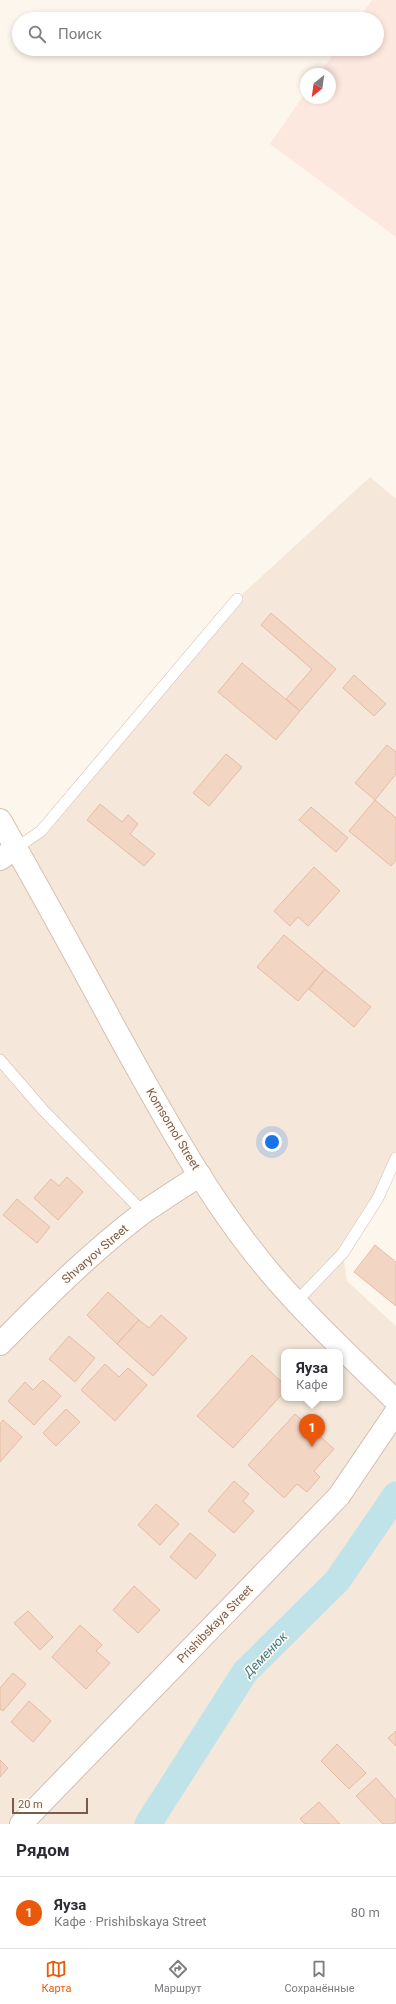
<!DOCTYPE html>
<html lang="ru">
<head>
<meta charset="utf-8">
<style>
  :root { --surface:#fff; --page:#f2f2f3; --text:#2b2b33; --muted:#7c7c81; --line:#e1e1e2; --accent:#ea580c }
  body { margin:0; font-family:Roboto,sans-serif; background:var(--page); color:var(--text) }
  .compass { position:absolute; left:300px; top:68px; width:36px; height:36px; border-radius:50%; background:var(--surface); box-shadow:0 2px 6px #0003; rotate:209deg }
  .scale { position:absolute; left:12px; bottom:10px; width:76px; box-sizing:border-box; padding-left:4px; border:2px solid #7a5c4d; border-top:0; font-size:11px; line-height:14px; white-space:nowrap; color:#7a5c4d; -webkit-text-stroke:3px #fffaf3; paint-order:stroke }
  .you { position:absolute; left:272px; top:1142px; width:14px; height:14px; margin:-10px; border:3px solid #fff; border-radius:50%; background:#1a73e8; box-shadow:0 0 0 6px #1a73e833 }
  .badge { display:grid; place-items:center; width:26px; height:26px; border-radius:50%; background:var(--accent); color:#fff; font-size:13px; font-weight:700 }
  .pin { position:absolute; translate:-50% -33px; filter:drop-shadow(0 1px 2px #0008) }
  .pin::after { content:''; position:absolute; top:21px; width:14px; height:12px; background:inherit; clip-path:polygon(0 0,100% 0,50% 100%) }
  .popup { position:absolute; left:281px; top:1349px; width:62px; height:52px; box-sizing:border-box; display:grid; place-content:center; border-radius:8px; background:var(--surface); filter:drop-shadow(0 1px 3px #0005); font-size:13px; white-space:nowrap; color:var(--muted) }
  .popup b { font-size:15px; color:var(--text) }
  .popup::after { content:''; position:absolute; left:50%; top:100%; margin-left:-8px; border:8px solid transparent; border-top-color:var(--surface) }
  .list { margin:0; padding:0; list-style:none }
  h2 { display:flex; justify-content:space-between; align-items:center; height:52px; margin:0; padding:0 16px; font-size:17px }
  h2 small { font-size:13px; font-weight:400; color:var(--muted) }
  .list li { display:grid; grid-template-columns:26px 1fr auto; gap:12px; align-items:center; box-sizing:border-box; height:72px; padding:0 16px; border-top:1px solid var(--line) }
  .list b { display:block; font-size:15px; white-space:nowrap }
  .list p { margin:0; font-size:13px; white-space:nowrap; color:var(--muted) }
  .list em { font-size:13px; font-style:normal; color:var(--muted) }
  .icon { flex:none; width:22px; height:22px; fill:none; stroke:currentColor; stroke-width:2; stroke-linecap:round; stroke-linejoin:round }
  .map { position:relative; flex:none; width:396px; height:1824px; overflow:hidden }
  .search { position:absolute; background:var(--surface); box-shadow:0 2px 6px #0003; left:12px; right:12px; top:12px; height:44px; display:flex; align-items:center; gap:10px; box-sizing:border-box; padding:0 14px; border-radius:22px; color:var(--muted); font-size:15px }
  .sheet { height:124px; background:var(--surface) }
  nav { display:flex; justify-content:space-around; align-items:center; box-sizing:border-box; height:56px; border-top:1px solid var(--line); background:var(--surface); font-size:11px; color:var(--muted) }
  nav a { display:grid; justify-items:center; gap:2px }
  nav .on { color:var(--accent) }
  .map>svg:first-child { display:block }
  .residential { fill:#f5e8da; fill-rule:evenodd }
  .commercial { fill:#fde8e0 }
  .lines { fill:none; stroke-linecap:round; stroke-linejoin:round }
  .canal { stroke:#bfe3e8; stroke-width:27 }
  .building { fill:#f3d5c3; stroke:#e6bba3 }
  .service-casing { stroke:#d1beb0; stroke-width:12 }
  .minor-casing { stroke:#d1beb0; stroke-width:24 }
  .secondary-casing { stroke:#d6c0b0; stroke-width:24 }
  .service { stroke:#fff; stroke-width:11 }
  .minor { stroke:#fff; stroke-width:22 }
  .secondary { stroke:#fff; stroke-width:22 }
  .labels { text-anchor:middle; stroke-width:3; stroke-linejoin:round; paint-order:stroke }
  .street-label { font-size:12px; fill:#7a5c4d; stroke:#fffaf3 }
  .water-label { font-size:13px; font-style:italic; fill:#437c86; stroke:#fffaf3 }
</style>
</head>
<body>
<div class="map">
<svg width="396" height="1824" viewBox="0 0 396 1824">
  <rect width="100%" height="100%" fill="#fdf6ec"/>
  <path class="residential" d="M370,477L396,499V1158L343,1253L347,1281L396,1326V1824H0V820L16,848L41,831L237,599ZM284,1352H340V1398H284Z"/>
  <polygon class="commercial" points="372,0 396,0 396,237 270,144 306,92 306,98 330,98 330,74 319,74 337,49 377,49 377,19 358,19"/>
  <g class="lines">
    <polyline class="canal" points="148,1824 245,1672 337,1581 396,1495"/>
  </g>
  <g class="building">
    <polygon points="271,613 336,669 300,711 286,699 312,669 261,625"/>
    <polygon points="242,663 300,711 276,740 218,692"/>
    <polygon points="354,675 386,704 374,716 343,688"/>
    <polygon points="387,745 396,752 396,774 375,800 355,783"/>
    <polygon points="226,754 242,767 209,806 193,793"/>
    <polygon points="375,800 396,818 396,860 391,866 349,831"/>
    <polygon points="100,804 122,822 128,815 138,824 130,834 155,854 144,866 87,820"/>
    <polygon points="311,807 348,838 336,852 299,820"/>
    <polygon points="314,867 340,891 308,926 298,917 290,926 274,911"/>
    <polygon points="284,935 325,969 298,1001 257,967"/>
    <polygon points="325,969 371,1007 354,1027 309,989"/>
    <polygon points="67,1177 83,1192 58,1220 34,1198 51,1179 59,1186"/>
    <polygon points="17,1199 50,1227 37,1243 3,1215"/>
    <polygon points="375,1245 396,1262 396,1306 354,1272"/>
    <polygon points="108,1292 139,1320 117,1344 87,1315"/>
    <polygon points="161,1315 187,1338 153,1376 117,1344 139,1320 149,1328"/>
    <polygon points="69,1336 95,1358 75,1382 49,1359"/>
    <polygon points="252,1355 284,1384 284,1392 233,1448 197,1416"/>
    <polygon points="105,1364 119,1377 128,1368 147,1385 115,1421 81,1390"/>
    <polygon points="43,1380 61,1396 34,1425 8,1401 25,1382 33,1390"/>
    <polygon points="66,1409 80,1422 56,1446 43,1433"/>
    <polygon points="295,1414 334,1449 314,1471 320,1477 307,1492 297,1484 284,1498 248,1465"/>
    <polygon points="3,1420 22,1437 0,1462 0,1424"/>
    <polygon points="234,1481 249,1494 243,1501 254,1511 234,1533 208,1511"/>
    <polygon points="156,1504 179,1524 160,1545 138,1525"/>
    <polygon points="190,1533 216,1555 196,1579 170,1557"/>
    <polygon points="134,1586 160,1610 138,1633 113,1610"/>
    <polygon points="28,1611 53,1637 40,1650 14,1623"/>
    <polygon points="80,1625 102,1645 96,1651 110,1663 86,1689 52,1657"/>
    <polygon points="13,1673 26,1684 3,1711 0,1709 0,1688"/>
    <polygon points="29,1701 51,1721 33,1742 11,1722"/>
    <polygon points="396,1731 396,1746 388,1738"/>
    <polygon points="337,1744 366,1773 349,1789 321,1761"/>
    <polygon points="0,1760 8,1768 0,1777"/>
    <polygon points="376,1778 396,1800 396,1822 393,1824 383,1824 356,1796"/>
    <polygon points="319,1802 340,1824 305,1824 300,1819"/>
  </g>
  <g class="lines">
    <defs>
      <g id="service">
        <polyline points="16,848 41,831 237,599"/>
        <polyline points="0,1060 44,1111 144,1213"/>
        <polyline points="297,1301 343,1253 378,1198 396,1158"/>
      </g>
      <g id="minor">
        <polyline points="0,859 16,848"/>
        <path d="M0,1344C45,1298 92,1251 144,1212C163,1199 182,1187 200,1175"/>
        <polyline points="21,1824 339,1496 396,1412"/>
      </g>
      <path id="secondary" d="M0,820C40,890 79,961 117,1032C162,1113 207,1197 267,1269C306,1316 352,1358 396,1401"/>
    </defs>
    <use href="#service" class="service-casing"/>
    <use href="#minor" class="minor-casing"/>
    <use href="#secondary" class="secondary-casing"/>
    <use href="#service" class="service"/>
    <use href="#minor" class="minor"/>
    <use href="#secondary" class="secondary"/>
  </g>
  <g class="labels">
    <g class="street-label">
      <text transform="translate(173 1129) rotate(59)" y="4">Komsomol Street</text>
      <text transform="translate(95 1254) rotate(-41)" y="4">Shvaryov Street</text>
      <text transform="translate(215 1624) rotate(-46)" y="4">Prishibskaya Street</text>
    </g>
    <g class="water-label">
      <text transform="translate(265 1654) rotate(-46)" y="5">Деменюк</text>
    </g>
  </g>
</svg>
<svg class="compass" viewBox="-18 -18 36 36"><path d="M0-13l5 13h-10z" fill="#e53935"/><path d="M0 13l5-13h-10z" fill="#7c7c81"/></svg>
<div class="scale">20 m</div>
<div class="you"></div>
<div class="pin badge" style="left:312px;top:1447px">1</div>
<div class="popup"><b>Яуза</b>Кафе</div>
<div class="search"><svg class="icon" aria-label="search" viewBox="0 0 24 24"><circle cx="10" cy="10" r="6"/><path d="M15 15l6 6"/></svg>Поиск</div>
</div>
<section class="sheet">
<h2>Рядом<small></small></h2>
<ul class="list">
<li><span class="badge">1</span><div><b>Яуза</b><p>Кафе · Prishibskaya Street</p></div><em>80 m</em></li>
</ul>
</section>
<nav>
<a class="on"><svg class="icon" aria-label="map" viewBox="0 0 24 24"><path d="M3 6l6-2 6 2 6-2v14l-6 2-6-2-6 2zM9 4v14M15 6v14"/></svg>Карта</a>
<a><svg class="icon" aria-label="directions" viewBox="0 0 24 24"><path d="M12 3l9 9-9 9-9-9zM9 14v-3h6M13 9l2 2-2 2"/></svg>Маршрут</a>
<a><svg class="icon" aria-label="saved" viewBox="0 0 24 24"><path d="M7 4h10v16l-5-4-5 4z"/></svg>Сохранённые</a>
</nav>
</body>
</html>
